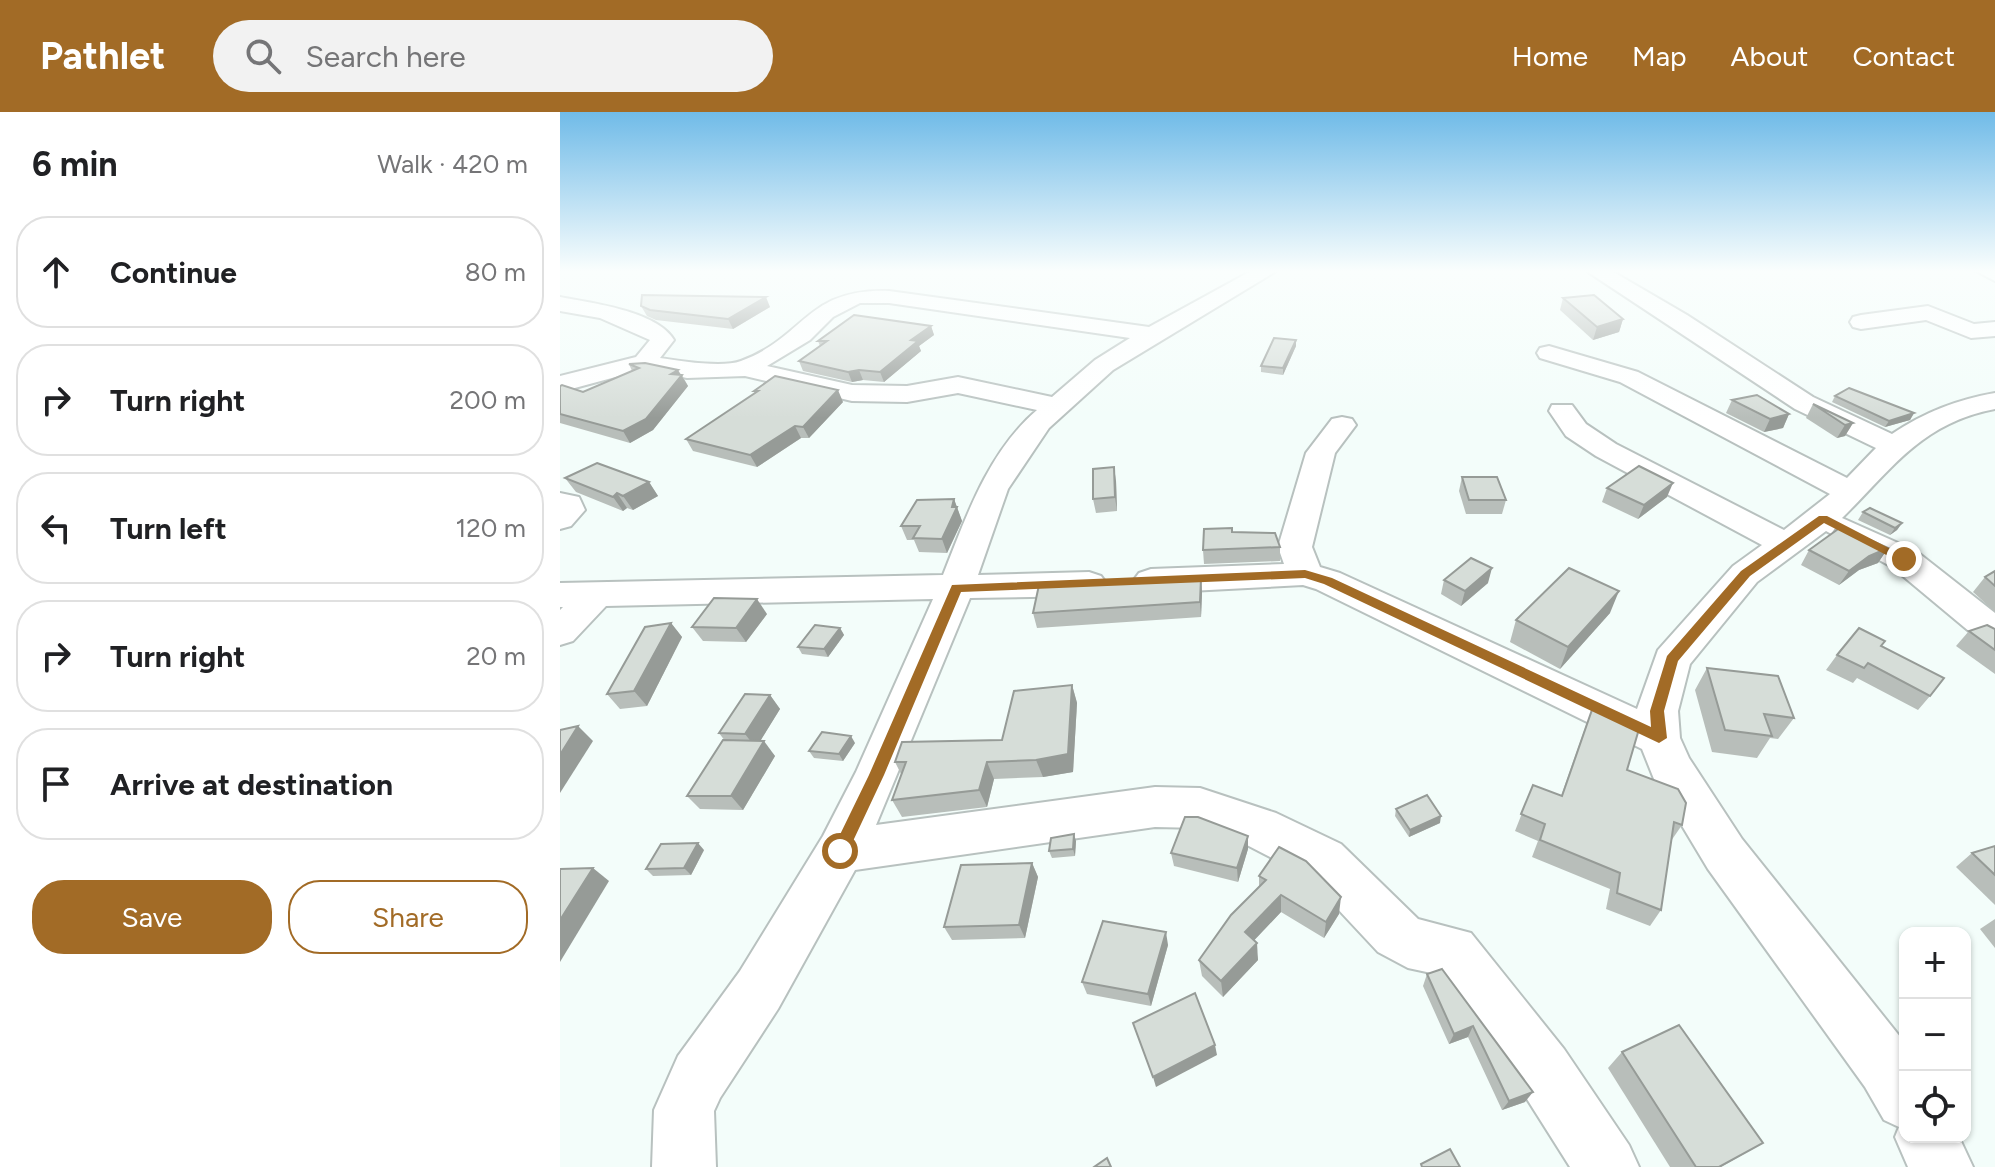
<!DOCTYPE html>
<html lang="en">
<head>
<meta charset="utf-8">
<style>
  :root { --surface:#fff; --page:#f2f2f2; --text:#202124; --muted:#757577; --line:#e0e0e0; --accent:#a26b26 }
  body { margin:0; font-family:Figtree,sans-serif; background:var(--page); color:var(--text) }
  .controls { position:absolute; right:24px; bottom:24px; display:grid; overflow:hidden; border-radius:16px; box-shadow:0 2px 6px #0004 }
  .controls button { width:72px; height:72px; display:grid; place-items:center; padding:0; border:0; border-bottom:2px solid var(--line); background:var(--surface); color:var(--text); font:40px sans-serif }
  .stop { position:absolute; width:24px; height:24px; margin:-18px; border:6px solid #a26b26; border-radius:50%; background:#fff }
  .stop.end { background:#a26b26; border-color:#fff; box-shadow:0 2px 8px #0008 }
  .list { margin:0; padding:0; list-style:none }
  h2 { display:flex; justify-content:space-between; align-items:center; height:104px; margin:0; padding:0 32px; font-size:34px }
  h2 small { font-size:26px; font-weight:400; color:var(--muted) }
  .list li { display:grid; grid-template-columns:52px 1fr auto; gap:24px; align-items:center; box-sizing:border-box; height:112px; margin:0 16px 16px; padding:0 16px; border:2px solid var(--line); border-radius:32px }
  .list b { display:block; font-size:30px; white-space:nowrap }
  .list em { font-size:26px; font-style:normal; color:var(--muted) }
  .actions { display:flex; gap:16px; padding:24px 32px }
  .actions a { flex:1; padding:18px 0; border:2px solid var(--accent); border-radius:32px; text-align:center; font-size:28px; color:var(--accent) }
  .actions .main { background:var(--accent); color:#fff }
  .icon { flex:none; width:44px; height:44px; fill:none; stroke:currentColor; stroke-width:2; stroke-linecap:round; stroke-linejoin:round }
  .map { position:relative; flex:none; width:1435px; height:1055px; overflow:hidden }
  header { display:flex; align-items:center; gap:48px; box-sizing:border-box; height:112px; padding:0 40px; background:var(--accent); color:#fff }
  header strong { font-size:38px }
  nav { display:flex; gap:44px; margin-inline-start:auto; font-size:28px }
  .search { width:560px; height:72px; background:var(--page); display:flex; align-items:center; gap:20px; box-sizing:border-box; padding:0 28px; border-radius:44px; color:var(--muted); font-size:30px }
  main { display:flex }
  aside { flex:1; background:var(--surface) }
  .map>svg:first-child { display:block }
  .lines { fill:none; stroke-linecap:round; stroke-linejoin:round }
  .minor-casing { stroke:#b8c1bf; stroke-width:4 }
  .minor { fill:#fff; fill-rule:evenodd }
  .wall { fill:#b8beba }
  .shaded-wall { fill:#969b97 }
  .building { fill:#d6ddd8; stroke:#969b97; stroke-width:2 }
  .route { fill:#a26b26 }
</style>
</head>
<body>
<header>
<strong>Pathlet</strong>
<div class="search"><svg class="icon" aria-label="search" viewBox="0 0 24 24"><circle cx="10" cy="10" r="6"/><path d="M15 15l6 6"/></svg>Search here</div>
<nav><a>Home</a><a>Map</a><a>About</a><a>Contact</a></nav>
</header>
<main>
<aside>
<h2>6 min<small>Walk · 420 m</small></h2>
<ul class="list">
<li><svg class="icon" aria-label="ahead" viewBox="0 0 24 24"><path d="M12 20V5M6 11l6-6 6 6"/></svg><div><b>Continue</b></div><em>80 m</em></li>
<li><svg class="icon" aria-label="right" viewBox="0 0 24 24"><path d="M7 20v-9h11M14 6l5 5-5 5"/></svg><div><b>Turn right</b></div><em>200 m</em></li>
<li><svg class="icon" aria-label="left" viewBox="0 0 24 24"><path d="M17 20v-9H6M10 6l-5 5 5 5"/></svg><div><b>Turn left</b></div><em>120 m</em></li>
<li><svg class="icon" aria-label="right" viewBox="0 0 24 24"><path d="M7 20v-9h11M14 6l5 5-5 5"/></svg><div><b>Turn right</b></div><em>20 m</em></li>
<li><svg class="icon" aria-label="arrive" viewBox="0 0 24 24"><path d="M6 21V4h12l-3 4 3 4H6"/></svg><div><b>Arrive at destination</b></div></li>
</ul>
<div class="actions"><a class="main">Save</a><a>Share</a></div>
</aside>
<div class="map">
<svg width="1435" height="1055" viewBox="0 0 1435 1055">
  <rect width="100%" height="100%" fill="#f3fdfa"/>
  <g class="lines">
    <defs>
      <g id="minor">
        <path d="M693,158H718L553,258L489,316L448,377L418,463L529,460L541,464L547,472L541,480L529,484L410,486L316,713L595,675L640,676L716,701L781,732L858,807L911,821L1004,937L1069,1033L1079,1055H1010L962,979L876,862L848,856L818,840L747,764L683,731L640,716L595,715L295,758L218,897L160,986L154,999L156,1055H92L94,998L118,944L180,859L263,724L296,660L373,487L46,494L13,529L0,533V498L3,495H0V471L383,463C406,405 428,340 477,298L398,281L347,290L292,289L185,264L127,266L92,259L74,260L0,280V264L76,245L90,228L40,206L0,199V185C32,191 97,199 114,228L100,246C121,249 162,256 181,249C246,225 246,176 329,179L589,215ZM300,191H329L570,226L535,248L492,285L398,265L347,274L292,273L207,254L250,228L273,205Z"/>
        <path d="M1025,158H1050L1127,203L1253,285L1332,322C1365,300 1396,288 1435,281V297C1361,311 1332,357 1282,406L1356,439L1435,501V534L1422,530L1332,455L1266,419L1197,470L1130,552L1118,599L1120,626L1129,646L1182,727L1345,931V1025H1399L1413,1055H1348L1335,1025L1339,1015L1324,1008L1305,975L1148,757L1094,667L1082,637L756,477L743,473L591,481L579,477L573,469L579,461L591,457L724,452L718,435L746,341L772,307L782,305L792,307L796,313L775,341L752,435L760,455L780,461L1077,597L1098,538L1173,454L1202,433L1036,344L1006,324L989,299L992,293H1012L1026,312L1056,332L1224,418L1270,382L1060,270L980,246L977,241L980,236L989,234L1078,260L1287,366L1316,336L1235,297Z"/>
        <polygon points="1414,158 1435,158 1435,169"/>
        <polygon points="1368,194 1414,212 1435,210 1435,224 1411,226 1366,208 1301,217 1293,215 1290,210 1293,205 1301,203"/>
        <polygon points="0,381 19,385 25,398 11,414 0,417"/>
      </g>
    </defs>
    <use href="#minor" class="minor-casing"/>
    <use href="#minor" class="minor"/>
  </g>
  <g class="wall">
    <polygon points="1003,186 1063,207 1059,220 1033,228 1000,198"/>
    <polygon points="81,194 210,195 173,217 96,208 87,204"/>
    <polygon points="371,214 374,223 359,234 361,239 324,270 303,268 292,270 243,259 239,249 260,234 258,229"/>
    <polygon points="736,228 736,234 723,263 701,260 701,254"/>
    <polygon points="69,252 122,263 128,274 93,318 70,331 0,311 0,274 23,280 72,259"/>
    <polygon points="194,279 283,290 249,326 241,326 197,355 133,339 126,327 195,282"/>
    <polygon points="1275,284 1354,301 1350,308 1325,315 1272,290"/>
    <polygon points="1172,288 1229,302 1223,316 1204,320 1166,301"/>
    <polygon points="1253,292 1293,311 1285,324 1277,326 1246,306"/>
    <polygon points="902,365 946,388 942,402 906,402 899,379"/>
    <polygon points="5,366 89,370 98,384 73,398 67,396 63,399 16,380"/>
    <polygon points="556,369 557,399 536,401 533,387"/>
    <polygon points="1047,376 1107,385 1078,407 1042,390"/>
    <polygon points="394,387 402,409 387,441 359,440 354,428 347,428 341,414"/>
    <polygon points="1303,400 1342,411 1337,418 1330,423 1298,408"/>
    <polygon points="1277,413 1328,436 1318,451 1299,458 1279,473 1241,453 1249,438 1271,422"/>
    <polygon points="672,420 720,435 720,449 644,452 643,438"/>
    <polygon points="1435,459 1435,500 1413,480 1425,465"/>
    <polygon points="641,466 642,481 641,505 477,516 473,501"/>
    <polygon points="884,468 928,471 901,494 881,482"/>
    <polygon points="1050,501 1000,557 950,530 956,508"/>
    <polygon points="207,502 186,530 143,529 132,515"/>
    <polygon points="111,511 122,525 87,594 60,597 47,582"/>
    <polygon points="280,516 284,523 268,545 242,542 238,535"/>
    <polygon points="1435,517 1435,562 1396,534 1409,519"/>
    <polygon points="1321,534 1370,584 1358,598 1297,566 1293,571 1266,558 1277,543"/>
    <polygon points="1147,556 1234,606 1218,627 1210,626 1197,646 1152,640 1135,578"/>
    <polygon points="512,573 517,591 513,660 483,665 434,667 427,695 342,705 332,688 341,662 335,650 442,628"/>
    <polygon points="210,583 220,597 200,629 215,644 183,698 140,697 127,684 165,629 159,621"/>
    <polygon points="1033,595 1067,658 1122,713 1111,729 1101,798 1090,814 1046,797 1050,777 972,745 978,729 955,719 973,673 1001,684 1026,613"/>
    <polygon points="295,631 283,649 254,646 249,639"/>
    <polygon points="836,697 880,711 849,725 835,704"/>
    <polygon points="516,729 515,744 492,746 489,739"/>
    <polygon points="1435,734 1435,793 1396,755 1412,741"/>
    <polygon points="688,737 678,770 614,754 611,741"/>
    <polygon points="144,738 131,763 93,764 86,757"/>
    <polygon points="472,751 478,765 465,826 392,828 384,815"/>
    <polygon points="699,764 779,802 764,826 721,800 694,828 698,848 663,885 642,864 639,848 699,774"/>
    <polygon points="1435,807 1435,836 1420,817"/>
    <polygon points="608,833 591,894 527,882 522,870"/>
    <polygon points="882,857 965,990 942,998 908,925 889,932 863,874 867,862"/>
    <polygon points="1062,940 1203,1031 1161,1055 1110,1055 1048,956"/>
  </g>
  <g class="shaded-wall">
    <polygon points="206,185 210,195 173,217 168,207"/>
    <polygon points="1063,207 1059,220 1033,228 1037,215"/>
    <polygon points="371,214 374,223 359,234 361,239 324,270 320,260 351,228"/>
    <polygon points="736,228 736,234 723,263 723,256"/>
    <polygon points="118,258 128,274 93,318 70,331 63,319 111,262"/>
    <polygon points="299,258 303,268 292,270 288,260"/>
    <polygon points="278,278 283,290 249,326 243,315"/>
    <polygon points="1354,301 1350,308 1325,315 1329,309"/>
    <polygon points="1229,302 1223,316 1204,320 1210,307"/>
    <polygon points="1293,311 1285,324 1277,326 1285,313"/>
    <polygon points="235,314 241,326 197,355 190,343"/>
    <polygon points="554,355 556,369 557,399 555,385"/>
    <polygon points="89,370 98,384 73,398 63,384"/>
    <polygon points="1113,371 1107,385 1078,407 1084,393"/>
    <polygon points="57,381 67,396 63,399 53,385"/>
    <polygon points="394,387 402,409 387,441 382,427"/>
    <polygon points="1342,411 1337,418 1330,423 1335,416"/>
    <polygon points="1328,436 1318,451 1299,458 1279,473 1289,459 1309,444"/>
    <polygon points="932,456 928,471 901,494 905,479"/>
    <polygon points="641,466 642,481 641,505 640,490"/>
    <polygon points="1059,479 1050,501 1000,557 1008,535"/>
    <polygon points="197,487 207,502 186,530 176,516"/>
    <polygon points="111,511 122,525 87,594 74,579"/>
    <polygon points="280,516 284,523 268,545 264,537"/>
    <polygon points="512,573 517,591 513,660 483,665 476,648"/>
    <polygon points="210,583 220,597 196,636 185,622"/>
    <polygon points="18,614 33,629 0,681 0,643"/>
    <polygon points="291,624 295,631 283,649 279,642"/>
    <polygon points="204,629 215,644 183,698 171,684"/>
    <polygon points="427,650 434,667 427,695 419,678"/>
    <polygon points="881,704 880,711 849,725 850,718"/>
    <polygon points="514,722 516,729 515,744 513,737"/>
    <polygon points="688,724 688,737 678,770 677,756"/>
    <polygon points="138,731 144,738 131,763 124,756"/>
    <polygon points="472,751 478,765 465,826 459,813"/>
    <polygon points="33,756 49,769 0,850 0,808"/>
    <polygon points="721,783 721,800 686,837 685,820"/>
    <polygon points="781,785 779,802 764,826 766,810"/>
    <polygon points="606,820 608,833 591,894 588,882"/>
    <polygon points="697,831 698,848 663,885 661,869"/>
    <polygon points="913,914 908,925 889,932 894,922"/>
    <polygon points="655,933 657,943 596,975 593,965"/>
    <polygon points="973,980 965,990 942,998 949,989"/>
  </g>
  <g class="building">
    <polygon points="82,183 206,185 168,207 90,198 81,194"/>
    <polygon points="1034,183 1063,207 1037,215 1003,186"/>
    <polygon points="294,203 371,214 351,228 358,229 320,260 299,258 288,260 239,249 267,229 258,229"/>
    <polygon points="714,226 736,228 723,256 701,254"/>
    <polygon points="85,251 118,258 111,262 122,263 86,307 63,319 0,302 0,274 2,273 23,280 79,256 69,252"/>
    <polygon points="215,264 278,278 243,315 235,314 190,343 126,327 198,279 194,279"/>
    <polygon points="1289,276 1354,301 1329,309 1275,284"/>
    <polygon points="1197,283 1229,302 1210,307 1172,288"/>
    <polygon points="1253,292 1293,311 1285,313"/>
    <polygon points="37,351 89,370 63,384 57,381 53,385 5,366"/>
    <polygon points="1079,354 1113,371 1084,393 1047,376"/>
    <polygon points="554,355 555,385 533,387 533,357"/>
    <polygon points="902,365 937,365 946,388 909,388"/>
    <polygon points="394,387 392,395 397,395 382,427 353,426 360,414 341,414 357,388"/>
    <polygon points="1310,396 1342,411 1335,416 1303,400"/>
    <polygon points="1277,413 1328,436 1309,444 1289,459 1249,438 1281,415"/>
    <polygon points="672,416 672,420 715,421 720,435 643,438 644,417"/>
    <polygon points="911,446 932,456 905,479 884,468"/>
    <polygon points="1009,456 1059,479 1008,535 956,508"/>
    <polygon points="1435,459 1435,474 1425,465"/>
    <polygon points="641,466 640,490 473,501 479,473"/>
    <polygon points="154,486 197,487 176,516 132,515"/>
    <polygon points="111,511 74,579 47,582 85,515"/>
    <polygon points="255,513 280,516 264,537 238,535"/>
    <polygon points="1427,513 1435,517 1435,538 1409,519"/>
    <polygon points="1299,516 1325,529 1321,534 1384,566 1370,584 1308,551 1304,556 1277,543"/>
    <polygon points="1147,556 1218,564 1234,606 1204,602 1212,624 1165,618"/>
    <polygon points="512,573 508,642 476,648 427,650 419,678 332,688 346,650 335,650 342,630 442,628 454,579"/>
    <polygon points="185,582 210,583 185,622 159,621"/>
    <polygon points="1033,595 1079,617 1067,658 1118,677 1126,691 1122,713 1114,710 1101,798 1057,781 1060,761 980,728 985,712 961,702 973,673 1002,684"/>
    <polygon points="18,614 0,643 0,618"/>
    <polygon points="262,620 291,624 279,642 249,639"/>
    <polygon points="163,628 204,629 171,684 127,684"/>
    <polygon points="867,683 881,704 850,718 836,697"/>
    <polygon points="625,705 638,705 688,724 677,756 611,741"/>
    <polygon points="514,722 513,737 489,739 491,726"/>
    <polygon points="138,731 124,756 86,757 101,732"/>
    <polygon points="1435,734 1435,763 1412,741"/>
    <polygon points="719,735 746,749 781,785 766,810 721,783 685,820 697,831 661,869 639,848 671,803 706,768 699,764"/>
    <polygon points="472,751 459,813 384,815 401,753"/>
    <polygon points="33,756 0,808 0,757"/>
    <polygon points="543,809 606,820 588,882 522,870"/>
    <polygon points="882,857 973,980 949,989 913,914 894,922 867,862"/>
    <polygon points="635,881 655,933 593,965 573,911"/>
    <polygon points="1119,913 1203,1031 1159,1055 1136,1055 1062,940"/>
    <polygon points="890,1037 900,1055 862,1055 861,1052"/>
    <polygon points="547,1046 551,1055 534,1055"/>
  </g>
  <linearGradient id="sky" x2="0" y2="1"><stop stop-color="#70bbe8"/><stop offset="0.52" stop-color="#fafefd"/><stop offset="1" stop-color="#fafefd" stop-opacity="0"/></linearGradient>
  <rect width="1435" height="306" fill="url(#sky)"/>
  <polygon class="route" points="1259,404 1267,404 1350,447 1340,450 1264,411 1190,464 1118,549 1104,599 1107,626 1099,631 764,472 745,466 401,480 324,663 286,744 280,746 272,739 309,663 392,473 745,458 772,466 1091,615 1090,599 1107,544 1181,459"/>
</svg>
<div class="controls">
<button>+</button>
<button>−</button>
<button><svg class="icon" aria-label="locate" viewBox="0 0 24 24"><circle cx="12" cy="12" r="6"/><path d="M12 2v4M12 18v4M2 12h4M18 12h4"/></svg></button>
</div>
<div class="stop" style="left:280px;top:739px"></div>
<div class="stop end" style="left:1344px;top:447px"></div>
</div>
</main>
</body>
</html>
